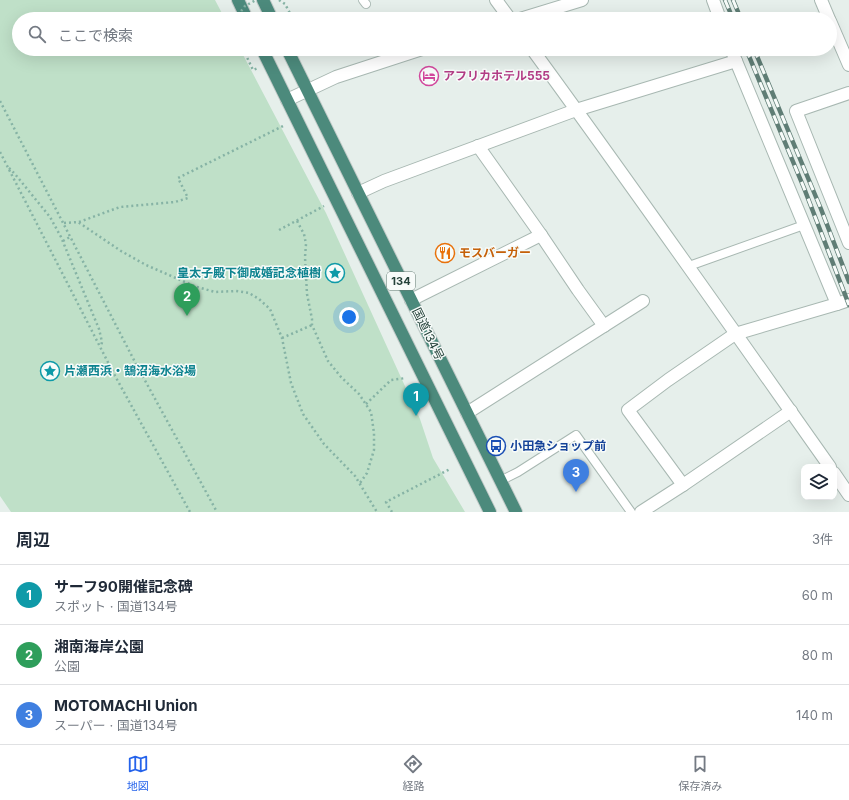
<!DOCTYPE html>
<html lang="ja">
<head>
<meta charset="utf-8">
<style>
  :root { --surface:#fff; --page:#f6f6f7; --text:#1f2937; --muted:#747a83; --line:#e0e1e3; --accent:#2563eb }
  body { margin:0; font-family:Inter,"Noto Sans JP",sans-serif; background:var(--page); color:var(--text) }
  .controls { position:absolute; right:12px; bottom:12px; display:grid; overflow:hidden; border-radius:8px; box-shadow:0 4px 16px #0002 }
  .controls button { width:36px; height:36px; display:grid; place-items:center; padding:0; border:0; border-bottom:1px solid var(--line); background:var(--surface); color:var(--text); font:20px sans-serif }
  .you { position:absolute; left:349px; top:317px; width:14px; height:14px; margin:-10px; border:3px solid #fff; border-radius:50%; background:#1a73e8; box-shadow:0 0 0 6px #1a73e833 }
  .badge { display:grid; place-items:center; width:26px; height:26px; border-radius:50%; background:var(--accent); color:#fff; font-size:13px; font-weight:700 }
  .pin { position:absolute; translate:-50% -33px; filter:drop-shadow(0 1px 2px #0008) }
  .pin::after { content:''; position:absolute; top:21px; width:14px; height:12px; background:inherit; clip-path:polygon(0 0,100% 0,50% 100%) }
  .list { margin:0; padding:0; list-style:none }
  h2 { display:flex; justify-content:space-between; align-items:center; height:52px; margin:0; padding:0 16px; font-size:17px }
  h2 small { font-size:13px; font-weight:400; color:var(--muted) }
  .list li { display:grid; grid-template-columns:26px 1fr auto; gap:12px; align-items:center; box-sizing:border-box; height:60px; padding:0 16px; border-top:1px solid var(--line) }
  .list b { display:block; font-size:15px; white-space:nowrap }
  .list p { margin:0; font-size:13px; white-space:nowrap; color:var(--muted) }
  .list em { font-size:13px; font-style:normal; color:var(--muted) }
  .icon { flex:none; width:22px; height:22px; fill:none; stroke:currentColor; stroke-width:2; stroke-linecap:round; stroke-linejoin:round }
  .map { position:relative; flex:none; width:849px; height:512px; overflow:hidden }
  .search { position:absolute; background:var(--surface); box-shadow:0 4px 16px #0002; left:12px; right:12px; top:12px; height:44px; display:flex; align-items:center; gap:10px; box-sizing:border-box; padding:0 14px; border-radius:22px; color:var(--muted); font-size:15px }
  .sheet { height:232px; background:var(--surface) }
  nav { display:flex; justify-content:space-around; align-items:center; box-sizing:border-box; height:56px; border-top:1px solid var(--line); background:var(--surface); font-size:11px; color:var(--muted) }
  nav a { display:grid; justify-items:center; gap:2px }
  nav .on { color:var(--accent) }
  .map>svg:first-child { display:block }
  .green { fill:#bfe0c8 }
  .lines { fill:none; stroke-linecap:round; stroke-linejoin:round }
  .service-casing { stroke:#a8b8b2; stroke-width:10 }
  .pedestrian-casing { stroke:#a8b8b2; stroke-width:14 }
  .minor-casing { stroke:#a8b8b2; stroke-width:14 }
  .trunk-casing { stroke:#c2cac8; stroke-width:14 }
  .path { stroke:#86b3a5; stroke-width:2.5; stroke-dasharray:2 3; stroke-linecap:butt }
  .service { stroke:#fff; stroke-width:8 }
  .pedestrian { stroke:#fff; stroke-width:12 }
  .minor { stroke:#fff; stroke-width:12 }
  .trunk { stroke:#4c8a7c; stroke-width:12 }
  .rail-casing { stroke:#5f7d75; stroke-width:4.5 }
  .rail { stroke:#f7fbf9; stroke-width:3; stroke-dasharray:9; stroke-linecap:butt }
  .path-bridge { stroke:#86b3a5; stroke-width:2.5; stroke-dasharray:2 3; stroke-linecap:butt }
  .labels { text-anchor:middle; stroke-width:3; stroke-linejoin:round; paint-order:stroke }
  .shield { fill:#f7fbf9; stroke:#637a73; stroke-width:1 }
  .shield-label { font-size:11px; font-weight:bold; fill:#24423a }
  .hotel-label { font-size:12px; font-weight:bold; fill:#b23c85; stroke:#f7fbf9; text-anchor:start }
  .food-label { font-size:12px; font-weight:bold; fill:#c56008; stroke:#f7fbf9; text-anchor:start }
  .culture-label { font-size:12px; font-weight:bold; fill:#0d838f; stroke:#f7fbf9; text-anchor:end }
  .street-label { font-size:12px; fill:#24423a; stroke:#f7fbf9 }
  .transit-label { font-size:12px; font-weight:bold; fill:#164399; stroke:#f7fbf9; text-anchor:start }
</style>
</head>
<body>
<div class="map">
<svg width="849" height="512" viewBox="0 0 849 512">
  <rect width="100%" height="100%" fill="#e6efeb"/>
  <polygon class="green" points="0,0 215,0 225,19 19,19 19,49 240,49 326,213 420,419 433,458 465,512 11,512 0,496"/>
  <g class="lines">
    <defs>
      <g id="service">
        <polyline points="363,0 366,4"/>
        <polyline points="689,266 804,225"/>
        <polyline points="500,481 518,472 576,435 631,512"/>
      </g>
      <polyline id="pedestrian" points="837,304 849,300"/>
      <g id="minor">
        <polyline points="496,0 510,19"/>
        <polyline points="713,0 720,19"/>
        <polyline points="821,0 829,19"/>
        <polyline points="520,19 582,0"/>
        <polyline points="830,21 849,65"/>
        <path d="M532,49C633,187 731,327 830,467"/>
        <polyline points="849,93 796,111 849,243"/>
        <polyline points="287,100 336,77 422,49"/>
        <polyline points="478,146 541,235 578,290 604,326"/>
        <polyline points="358,193 384,181 576,110 736,61"/>
        <polyline points="411,300 541,235"/>
        <polyline points="467,413 643,301"/>
        <polyline points="834,473 849,495"/>
        <polyline points="683,485 628,410 668,380 735,334 837,304 731,49"/>
        <polyline points="641,512 683,485 791,411"/>
      </g>
      <g id="trunk">
        <polyline points="238,0 247,19"/>
        <polyline points="263,0 272,19"/>
        <polyline points="262,49 490,512"/>
        <polyline points="287,49 516,512"/>
      </g>
    </defs>
    <use href="#service" class="service-casing"/>
    <use href="#pedestrian" class="pedestrian-casing"/>
    <use href="#minor" class="minor-casing"/>
    <use href="#trunk" class="trunk-casing"/>
    <g class="path">
      <polyline points="279,0 285,4 293,19"/>
      <polyline points="243,49 253,70 258,68"/>
      <polyline points="0,101 136,364 217,512"/>
      <polyline points="0,152 114,374 190,512"/>
      <polyline points="9,168 15,174 50,217 61,237 99,329 102,342 101,347"/>
      <polyline points="297,221 304,234 306,244 305,257 307,294 312,319 312,325 328,361 341,377 359,394 371,412 374,433 374,450 367,473 360,483"/>
      <polyline points="79,222 120,207 175,202 188,198 178,178 283,126"/>
      <polyline points="64,223 78,222 121,251 146,265 194,286 215,292 236,291 249,293 259,299 270,309 282,338 291,383 303,414 324,444 355,476 377,512"/>
      <polyline points="279,230 324,206"/>
      <polyline points="63,241 70,237"/>
      <polyline points="282,338 312,325"/>
      <polyline points="366,404 391,380 406,378"/>
      <polyline points="392,512 386,502 450,469"/>
    </g>
    <use href="#service" class="service"/>
    <use href="#pedestrian" class="pedestrian"/>
    <use href="#minor" class="minor"/>
    <use href="#trunk" class="trunk"/>
    <defs>
      <g id="rail">
        <polyline points="725,0 733,19"/>
        <polyline points="733,0 741,19"/>
        <polyline points="746,49 804,188 849,305"/>
        <polyline points="754,49 821,209 849,282"/>
      </g>
    </defs>
    <use href="#rail" class="rail-casing"/>
    <use href="#rail" class="rail"/>
    <polyline class="path-bridge" points="235,19 245,6 256,0"/>
  </g>
  <defs>
    <symbol id="hotel-ring" viewBox="-11 -11 22 22"><circle r="9.5" fill="#f7fbf9" stroke="#d1479c" stroke-width="1.5"/><path d="M-6-4.5h1.5V1H6V5H4.5V3h-9V5H-6ZM-4 0a1.8 1.8 0 1 1 3.6 0ZM.5 0V-2.5h3Q6-2.5 6 0Z" fill="#d1479c"/></symbol>
    <symbol id="restaurant-ring" viewBox="-11 -11 22 22"><circle r="9.5" fill="#f7fbf9" stroke="#e8710a" stroke-width="1.5"/><path d="M-5-6h1v4h1v-4h1v4h1v-4h1v5L-1.5 .5V6h-2V.5L-5-1ZM5-6V6H3V1.5H1.5Q1.5-4 5-6Z" fill="#e8710a"/></symbol>
    <symbol id="sight-ring" viewBox="-11 -11 22 22"><circle r="9.5" fill="#f7fbf9" stroke="#0f9aa8" stroke-width="1.5"/><path d="M0-6L1.8-2.2L6-1.7L2.9 1.2L3.7 5.4L0 3.3L-3.7 5.4L-2.9 1.2L-6-1.7L-1.8-2.2Z" fill="#0f9aa8"/></symbol>
    <symbol id="bus-ring" viewBox="-11 -11 22 22"><circle r="9.5" fill="#f7fbf9" stroke="#1a4fb4" stroke-width="1.5"/><path d="M-5-6H5V4H4V6H2V4H-2V6H-4V4H-5ZM-3.5-4V0h7V-4ZM-3.5 1.2v1.5H-2V1.2ZM2 1.2v1.5H3.5V1.2Z" fill="#1a4fb4"/></symbol>
  </defs>
  <g fill-rule="evenodd">
    <use href="#hotel-ring" x="418" y="65" width="22" height="22"/>
    <use href="#restaurant-ring" x="434" y="242" width="22" height="22"/>
    <use href="#sight-ring" x="324" y="262" width="22" height="22"/>
    <use href="#sight-ring" x="39" y="360" width="22" height="22"/>
    <use href="#bus-ring" x="485" y="435" width="22" height="22"/>
  </g>
  <g class="labels">
    <rect class="shield" x="387" y="272" width="28" height="18" rx="3"/>
    <g class="shield-label">
      <text x="401" y="285">134</text>
    </g>
    <g class="hotel-label">
      <text x="443" y="80">アフリカホテル555</text>
    </g>
    <g class="food-label">
      <text x="459" y="257">モスバーガー</text>
    </g>
    <g class="culture-label">
      <text x="321" y="277">皇太子殿下御成婚記念植樹</text>
      <text x="64" y="375" text-anchor="start">片瀬西浜・鵠沼海水浴場</text>
    </g>
    <g class="street-label">
      <text transform="translate(428 334) rotate(64)" y="4">国道134号</text>
    </g>
    <g class="transit-label">
      <text x="510" y="450">小田急ショップ前</text>
    </g>
  </g>
</svg>
<div class="controls">
<button><svg class="icon" aria-label="layers" viewBox="0 0 24 24"><path d="M12 4l9 5-9 5-9-5zM3 14l9 5 9-5"/></svg></button>
</div>
<div class="you"></div>
<div class="pin badge" style="left:416px;top:416px;background:#0f9aa8">1</div>
<div class="pin badge" style="left:187px;top:316px;background:#2e9e5b">2</div>
<div class="pin badge" style="left:576px;top:492px;background:#3f7fe0">3</div>
<div class="search"><svg class="icon" aria-label="search" viewBox="0 0 24 24"><circle cx="10" cy="10" r="6"/><path d="M15 15l6 6"/></svg>ここで検索</div>
</div>
<section class="sheet">
<h2>周辺<small>3件</small></h2>
<ul class="list">
<li><span class="badge" style="background:#0f9aa8">1</span><div><b>サーフ90開催記念碑</b><p>スポット · 国道134号</p></div><em>60 m</em></li>
<li><span class="badge" style="background:#2e9e5b">2</span><div><b>湘南海岸公園</b><p>公園</p></div><em>80 m</em></li>
<li><span class="badge" style="background:#3f7fe0">3</span><div><b>MOTOMACHI Union</b><p>スーパー · 国道134号</p></div><em>140 m</em></li>
</ul>
</section>
<nav>
<a class="on"><svg class="icon" aria-label="map" viewBox="0 0 24 24"><path d="M3 6l6-2 6 2 6-2v14l-6 2-6-2-6 2zM9 4v14M15 6v14"/></svg>地図</a>
<a><svg class="icon" aria-label="directions" viewBox="0 0 24 24"><path d="M12 3l9 9-9 9-9-9zM9 14v-3h6M13 9l2 2-2 2"/></svg>経路</a>
<a><svg class="icon" aria-label="saved" viewBox="0 0 24 24"><path d="M7 4h10v16l-5-4-5 4z"/></svg>保存済み</a>
</nav>
</body>
</html>
